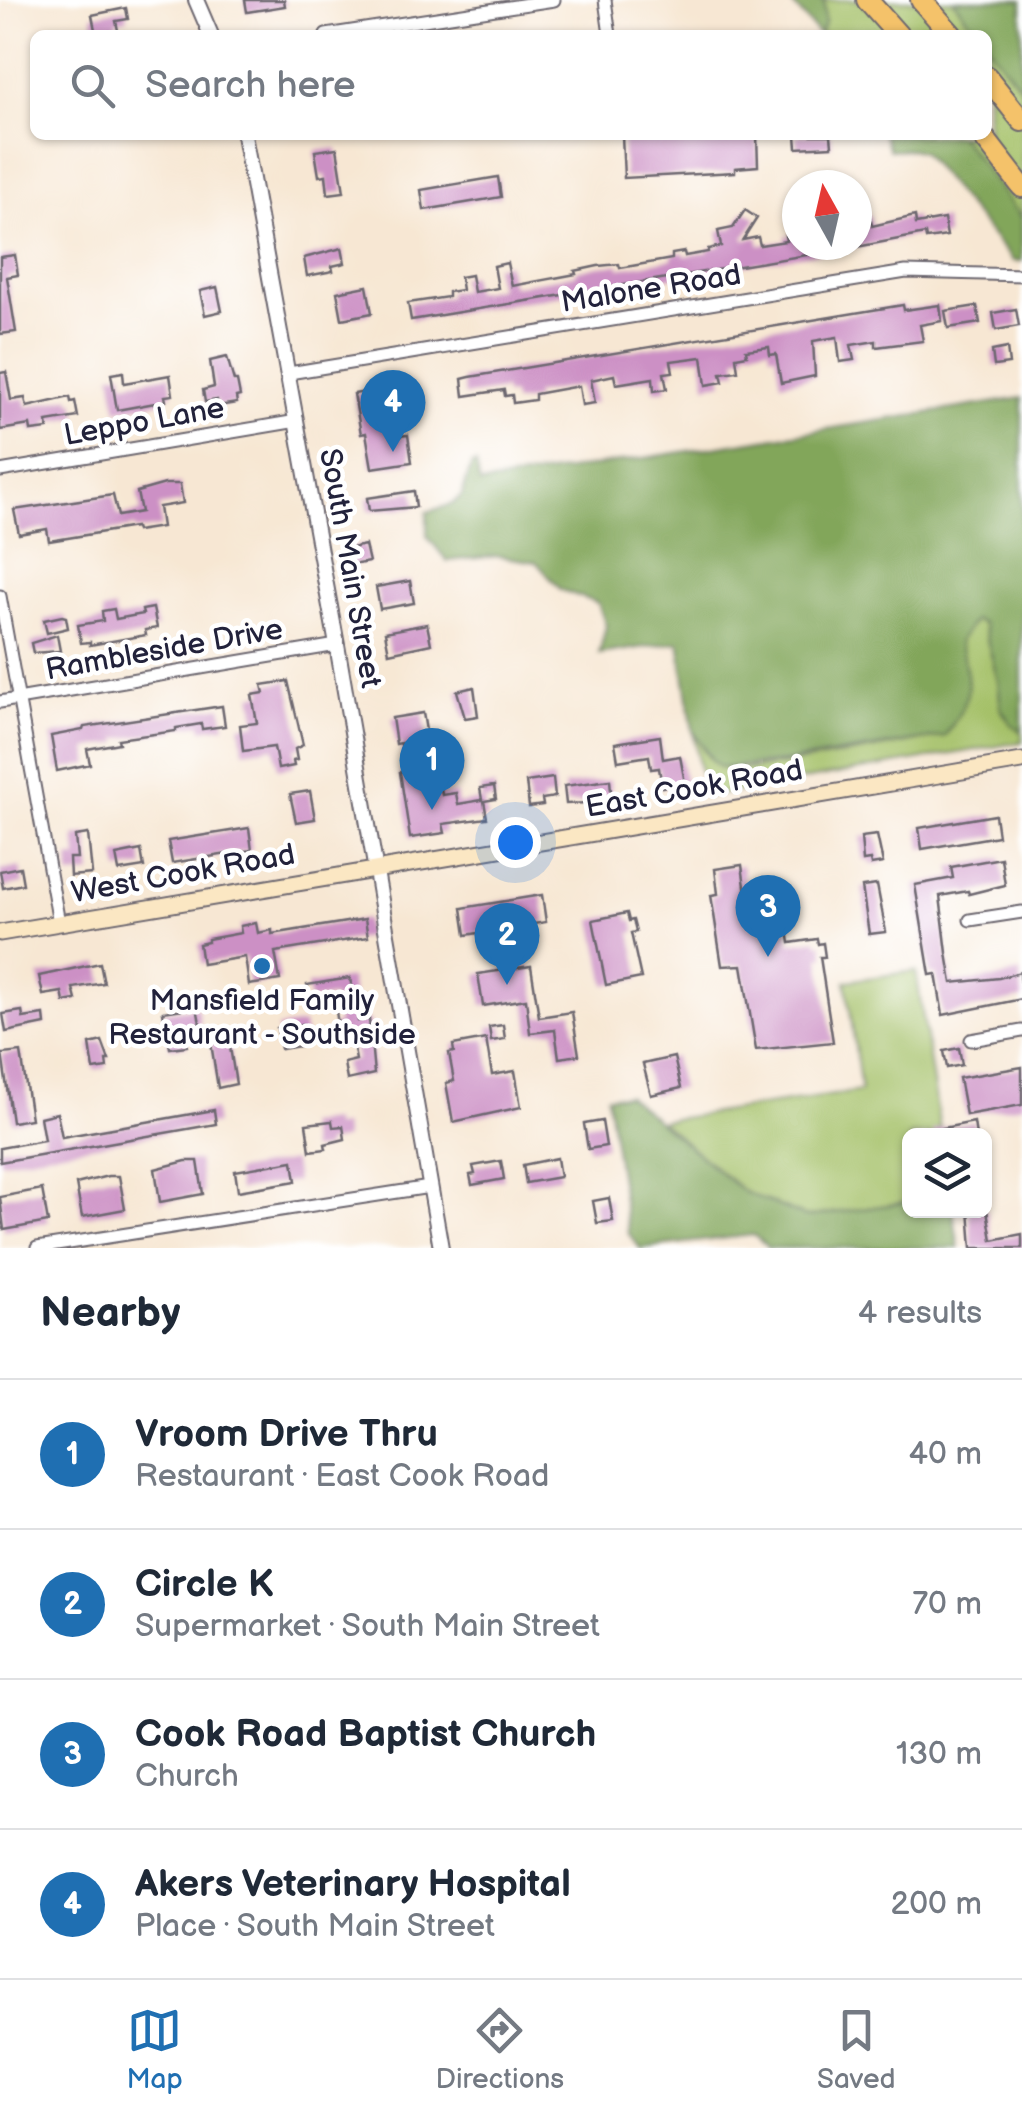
<!DOCTYPE html>
<html lang="en">
<head>
<meta charset="utf-8">
<style>
  :root { --surface:#fff; --page:#f6f6f7; --text:#1f2937; --muted:#747a83; --line:#e0e1e3; --accent:#1f6fb2 }
  body { margin:0; font-family:"Balsamiq Sans",sans-serif; background:var(--page); color:var(--text) }
  .controls { position:absolute; right:30px; bottom:30px; display:grid; overflow:hidden; border-radius:15px; box-shadow:0 2px 8px #0004 }
  .controls button { width:90px; height:90px; display:grid; place-items:center; padding:0; border:0; border-bottom:2px solid var(--line); background:var(--surface); color:var(--text); font:50px sans-serif }
  .compass { position:absolute; left:782px; top:170px; width:90px; height:90px; border-radius:50%; background:var(--surface); box-shadow:0 2px 8px #0004; rotate:352deg }
  .you { position:absolute; left:515px; top:842px; width:35px; height:35px; margin:-25px; border:8px solid #fff; border-radius:50%; background:#1a73e8; box-shadow:0 0 0 15px #1a73e833 }
  .badge { display:grid; place-items:center; width:65px; height:65px; border-radius:50%; background:var(--accent); color:#fff; font-size:32px; font-weight:700 }
  .pin { position:absolute; translate:-50% -82px; filter:drop-shadow(0 2px 5px #0008) }
  .pin::after { content:''; position:absolute; top:52px; width:35px; height:30px; background:inherit; clip-path:polygon(0 0,100% 0,50% 100%) }
  .list { margin:0; padding:0; list-style:none }
  h2 { display:flex; justify-content:space-between; align-items:center; height:130px; margin:0; padding:0 40px; font-size:42px }
  h2 small { font-size:32px; font-weight:400; color:var(--muted) }
  .list li { display:grid; grid-template-columns:65px 1fr auto; gap:30px; align-items:center; box-sizing:border-box; height:150px; padding:0 40px; border-top:2px solid var(--line) }
  .list b { display:block; font-size:38px; white-space:nowrap }
  .list p { margin:0; font-size:32px; white-space:nowrap; color:var(--muted) }
  .list em { font-size:32px; font-style:normal; color:var(--muted) }
  .icon { flex:none; width:55px; height:55px; fill:none; stroke:currentColor; stroke-width:2; stroke-linecap:round; stroke-linejoin:round }
  .map { position:relative; flex:none; width:1022px; height:1248px; overflow:hidden }
  .search { position:absolute; background:var(--surface); box-shadow:0 2px 8px #0004; left:30px; right:30px; top:30px; height:110px; display:flex; align-items:center; gap:25px; box-sizing:border-box; padding:0 35px; border-radius:15px; color:var(--muted); font-size:38px }
  .sheet { height:730px; background:var(--surface) }
  nav { display:flex; justify-content:space-around; align-items:center; box-sizing:border-box; height:140px; border-top:2px solid var(--line); background:var(--surface); font-size:28px; color:var(--muted) }
  nav a { display:grid; justify-items:center; gap:5px }
  nav .on { color:var(--accent) }
  .map>svg:first-child { display:block }
  .green { fill:#a3bf65; stroke:#627050; stroke-width:2.5 }
  .forest { fill:#82a65a; stroke:#52644a; stroke-width:2.5 }
  .building { fill:#cc90c5 }
  .lines { fill:none; stroke-linecap:round; stroke-linejoin:round }
  .minor-casing { stroke:#6d6770; stroke-width:15 }
  .tertiary-casing { stroke:#6d6770; stroke-width:18 }
  .secondary-casing { stroke:#6d6770; stroke-width:19 }
  .trunk-casing { stroke:#6d6770; stroke-width:24 }
  .minor { stroke:#fff; stroke-width:11 }
  .tertiary { stroke:#fff; stroke-width:14 }
  .secondary { stroke:#fbe7c3; stroke-width:15 }
  .trunk { stroke:#f4c26a; stroke-width:20 }
  .poi-dot { fill:#1f6fb2; stroke:#fff; stroke-width:4 }
  .labels { text-anchor:middle; stroke-width:9; stroke-linejoin:round; paint-order:stroke }
  .street-label { font-size:30px; fill:#22223b; stroke:#fff }
  .poi-label { font-size:30px; fill:#22223b; stroke:#fff }
</style>
</head>
<body>
<div class="map">
<svg width="1022" height="1248" viewBox="0 0 1022 1248">
  <rect width="100%" height="100%" fill="#fff"/>
  <filter id="ink" filterUnits="userSpaceOnUse"><feTurbulence type="fractalNoise" baseFrequency=".01" numOctaves="2"/><feDisplacementMap in="SourceGraphic" scale="20" xChannelSelector="R" yChannelSelector="G"/><feConvolveMatrix kernelMatrix="1 2 1 2 8 2 1 2 1" color-interpolation-filters="sRGB"/></filter>
  <filter id="wash" filterUnits="userSpaceOnUse"><feTurbulence type="fractalNoise" baseFrequency=".0048" numOctaves="4" result="noise"/><feDisplacementMap in="SourceGraphic" scale="40" xChannelSelector="R" yChannelSelector="G"/><feGaussianBlur stdDeviation="2.25" result="paint"/><feColorMatrix in="noise" values="0 0 0 0 0 0 0 0 0 0 0 0 0 0 0 0 0 1.4 0 .05"/><feComposite in="paint" operator="in"/></filter>
  <g filter="url(#wash)">
    <rect width="100%" height="100%" fill="#f7e7d3"/>
    <g class="green">
      <polygon points="824,0 953,0 980,35 819,35 825,23"/>
      <polygon points="987,44 1022,89 1022,219 959,135 987,135"/>
      <path d="M974,620L983,624L998,681L1001,709L1011,724L1022,732V742L704,797L693,731C700,742 709,763 722,768C747,776 908,742 945,736C972,696 971,687 959,641Z"/>
      <polygon points="916,971 941,1135 910,1136 909,1202 806,1217 744,1192 660,1121 861,1091 846,981"/>
    </g>
    <g class="forest">
      <polygon points="789,0 824,0 825,23 819,35"/>
      <polygon points="953,0 1022,0 1022,89 987,44 987,35 980,35"/>
      <polygon points="883,135 959,135 1022,219 1022,261 1013,261 922,152 911,149 889,150"/>
      <path d="M1022,398V732L1011,724L1001,709L998,681L983,624L974,620L959,641C972,690 973,694 945,736L785,762L722,768L713,762L693,731L679,642L599,654L606,626L598,603L561,590L536,562L498,556L447,561L427,536V512L453,504L462,495L471,465L476,464L480,484Z"/>
      <polygon points="627,1095 744,1192 806,1217 909,1202 910,1210 953,1211 959,1248 768,1248 754,1235 640,1248 628,1233 607,1096"/>
    </g>
    <g id="blocks">
      <g class="building">
        <polygon points="245,0 284,0 285,6 247,12"/>
        <polygon points="126,8 128,19 116,21 119,35 96,35 92,15"/>
        <polygon points="622,135 662,135 663,141 757,135 758,166 735,168 735,172 624,178"/>
        <polygon points="796,135 831,135 832,146 797,148"/>
        <polygon points="337,148 344,192 328,194 326,175 319,176 315,151"/>
        <polygon points="498,177 501,197 424,210 421,190"/>
        <polygon points="745,210 757,218 743,240 758,237 760,245 786,241 785,236 797,235 797,245 831,245 831,251 411,320 408,303 448,297 448,292 462,290 460,277 471,275 474,292 498,288 494,266 507,263 512,286 576,274 575,271 598,266 619,264 620,268 672,259 672,254 684,252 685,256 708,252 708,249 721,246 718,231 733,228"/>
        <polygon points="870,215 872,226 915,216 916,224 944,219 947,236 926,239 925,234 857,247 857,217"/>
        <polygon points="342,248 345,263 332,266 333,271 307,276 304,258"/>
        <polygon points="15,255 18,275 7,277 16,332 0,334 0,257"/>
        <polygon points="367,286 372,313 342,319 337,292"/>
        <polygon points="217,287 222,311 205,315 200,291"/>
        <polygon points="903,305 904,310 940,305 942,321 920,325 923,341 876,347 876,341 851,345 854,360 840,362 837,337 813,341 815,376 781,383 776,354 770,355 769,347 746,350 747,355 736,357 738,371 721,373 723,382 706,385 702,357 671,361 673,372 664,373 667,389 654,391 653,378 616,384 614,375 591,380 595,403 582,405 579,386 535,394 535,400 513,403 512,395 505,396 504,390 464,396 462,379 470,377"/>
        <polygon points="977,306 980,323 948,328 945,311"/>
        <polygon points="1016,309 1019,326 996,330 993,313"/>
        <polygon points="1007,348 1009,364 994,366 992,351"/>
        <polygon points="227,357 234,381 237,381 240,396 236,397 237,403 218,406 217,400 205,402 203,390 214,387 210,361"/>
        <polygon points="6,372 11,400 25,398 27,407 70,397 71,402 75,401 78,417 47,422 48,429 31,431 30,425 0,430 0,373"/>
        <polygon points="123,372 124,383 170,375 173,395 165,396 166,401 117,410 111,374"/>
        <polygon points="382,389 391,437 408,435 412,462 372,468 366,433 361,434 354,394"/>
        <polygon points="165,484 180,484 183,503 159,507 162,527 136,531 135,527 49,541 47,529 19,534 14,510 113,495 118,516 141,512 137,492"/>
        <polygon points="414,491 416,507 369,511 367,498"/>
        <polygon points="365,545 369,562 345,566 342,550"/>
        <polygon points="410,581 414,603 380,609 376,587"/>
        <polygon points="153,608 157,628 145,630 146,635 90,645 90,642 81,643 78,625 103,621 102,611 114,609 116,619 143,614 142,610"/>
        <polygon points="62,616 66,617 68,628 47,633 44,620"/>
        <polygon points="427,624 431,644 389,653 385,632"/>
        <polygon points="57,635 60,651 33,653 31,643"/>
        <polygon points="288,681 303,745 295,749 297,760 293,761 294,766 278,769 274,747 243,751 240,725 257,723 252,695 264,693 262,685"/>
        <polygon points="474,687 478,716 465,718 457,691"/>
        <polygon points="222,706 225,726 202,729 201,724 176,728 176,731 118,739 119,743 87,749 90,764 57,771 51,736 83,730 84,727"/>
        <polygon points="423,713 430,754 436,753 442,795 456,793 458,804 482,800 480,788 494,786 496,799 484,801 487,818 443,824 445,833 410,838 400,772 405,771 401,743 396,744 392,718"/>
        <polygon points="660,736 663,759 680,756 685,783 662,787 659,768 651,769 649,756 618,761 615,743"/>
        <polygon points="553,778 555,797 542,799 543,805 529,807 526,782"/>
        <polygon points="610,780 612,802 566,804 564,786"/>
        <polygon points="310,791 315,819 296,822 290,794"/>
        <polygon points="995,815 998,836 922,849 919,828"/>
        <polygon points="249,828 252,850 172,863 168,841"/>
        <polygon points="88,834 92,874 70,876 69,858 77,858 75,836"/>
        <polygon points="877,835 883,863 871,865 870,860 863,861 861,837"/>
        <polygon points="141,850 144,867 119,871 116,855"/>
        <polygon points="1001,858 1005,885 969,894 968,891 940,896 947,953 952,983 999,978 1020,972 1022,999 943,1015 936,974 930,975 915,885 953,878 951,867"/>
        <polygon points="742,865 748,908 784,905 790,943 817,939 818,944 823,943 825,957 820,957 833,1042 756,1050 742,965 722,966 711,895 718,894 715,869"/>
        <polygon points="20,867 23,884 3,888 0,871"/>
        <polygon points="877,885 886,932 869,934 862,887"/>
        <polygon points="542,895 546,922 466,935 462,908"/>
        <polygon points="627,913 629,921 633,920 636,932 631,933 641,978 606,985 593,920"/>
        <polygon points="365,919 368,937 275,952 280,980 249,985 245,957 202,964 199,944 208,942 208,939 241,933 240,926 256,923 258,933 272,930 272,934"/>
        <polygon points="100,963 104,983 73,988 76,1000 64,1002 62,992 43,995 39,976"/>
        <polygon points="531,966 539,1017 572,1012 579,1055 559,1058 555,1030 530,1033 526,999 483,1006 478,974"/>
        <polygon points="350,978 358,1021 369,1019 374,1074 347,1080 344,1063 356,1060 352,1039 336,1042 333,1025 338,1024 334,999 332,997 309,1001 307,985"/>
        <polygon points="197,1007 200,1023 186,1026 187,1046 170,1048 163,1012"/>
        <polygon points="22,1011 23,1018 44,1015 45,1024 6,1032 3,1014"/>
        <polygon points="303,1024 307,1045 281,1049 277,1028"/>
        <polygon points="503,1025 505,1039 491,1041 489,1027"/>
        <polygon points="486,1039 492,1075 515,1071 521,1107 453,1122 446,1083 454,1081 449,1053 454,1052 453,1045"/>
        <polygon points="102,1041 109,1060 106,1060 107,1068 94,1070 90,1044"/>
        <polygon points="229,1041 236,1084 218,1088 211,1043"/>
        <polygon points="959,1048 962,1065 947,1068 944,1051"/>
        <polygon points="21,1052 31,1119 12,1122 2,1054"/>
        <polygon points="674,1057 681,1088 651,1095 643,1064"/>
        <polygon points="1022,1067 1022,1105 966,1115 959,1078"/>
        <polygon points="214,1110 216,1124 0,1162 0,1148 44,1140 40,1117 57,1113 62,1137"/>
        <polygon points="332,1121 333,1127 343,1126 345,1139 325,1144 326,1149 310,1151 306,1124"/>
        <polygon points="602,1121 606,1146 588,1149 584,1124"/>
        <polygon points="974,1122 976,1136 933,1136 933,1130"/>
        <polygon points="557,1158 560,1177 526,1183 523,1165"/>
        <polygon points="186,1161 198,1161 203,1194 160,1202 155,1169"/>
        <polygon points="293,1161 296,1181 238,1191 235,1171"/>
        <polygon points="501,1161 504,1179 472,1185 470,1175 475,1174 473,1166"/>
        <polygon points="108,1176 119,1176 125,1209 82,1217 76,1184"/>
        <polygon points="42,1189 48,1222 4,1230 0,1197"/>
        <polygon points="609,1198 613,1221 597,1223 593,1201"/>
        <polygon points="969,1210 987,1210 992,1240 1022,1234 1022,1248 972,1248"/>
      </g>
    </g>
  </g>
  <g filter="url(#ink)">
    <use href="#blocks" fill-opacity="0" stroke="#6d6770" stroke-width="2.5"/>
    <g class="lines">
      <defs>
        <g id="minor">
          <polyline points="605,0 610,35"/>
          <polyline points="326,35 554,0"/>
          <polyline points="289,373 906,272 1022,275"/>
          <polyline points="0,471 297,421"/>
          <polyline points="0,596 59,923"/>
          <polyline points="0,702 337,645"/>
          <polyline points="970,920 1022,912"/>
          <polyline points="971,1040 1022,1031"/>
          <polyline points="37,1248 430,1187"/>
        </g>
        <g id="tertiary">
          <polyline points="196,0 211,35"/>
          <polyline points="244,135 337,645 441,1248"/>
        </g>
        <polyline id="secondary" points="0,933 1022,761"/>
        <g id="trunk">
          <polyline points="867,0 898,35"/>
          <polyline points="921,0 952,35"/>
          <polyline points="987,77 1022,121"/>
          <polyline points="982,135 1022,187"/>
        </g>
      </defs>
      <use href="#minor" class="minor-casing"/>
      <use href="#tertiary" class="tertiary-casing"/>
      <use href="#secondary" class="secondary-casing"/>
      <use href="#trunk" class="trunk-casing"/>
      <use href="#minor" class="minor"/>
      <use href="#tertiary" class="tertiary"/>
      <use href="#secondary" class="secondary"/>
      <use href="#trunk" class="trunk"/>
    </g>
  </g>
  <circle class="poi-dot" cx="262" cy="966" r="10"/>
  <g class="labels">
    <g class="street-label">
      <text transform="translate(651 288) rotate(-9)" y="10">Malone Road</text>
      <text transform="translate(144 421) rotate(-10)" y="10">Leppo Lane</text>
      <text transform="translate(351 568) rotate(80)" y="10">South Main Street</text>
      <text transform="translate(164 649) rotate(-10)" y="10">Rambleside Drive</text>
      <text transform="translate(694 788) rotate(-10)" y="10">East Cook Road</text>
      <text transform="translate(183 873) rotate(-10)" y="10">West Cook Road</text>
    </g>
    <g class="poi-label">
      <text x="262" y="1010">Mansfield Family<tspan x="262" dy="34">Restaurant - Southside</tspan></text>
    </g>
  </g>
</svg>
<div class="controls">
<button><svg class="icon" aria-label="layers" viewBox="0 0 24 24"><path d="M12 4l9 5-9 5-9-5zM3 14l9 5 9-5"/></svg></button>
</div>
<svg class="compass" viewBox="-18 -18 36 36"><path d="M0-13l5 13h-10z" fill="#e53935"/><path d="M0 13l5-13h-10z" fill="#747a83"/></svg>
<div class="you"></div>
<div class="pin badge" style="left:432px;top:810px">1</div>
<div class="pin badge" style="left:507px;top:985px">2</div>
<div class="pin badge" style="left:768px;top:957px">3</div>
<div class="pin badge" style="left:393px;top:452px">4</div>
<div class="search"><svg class="icon" aria-label="search" viewBox="0 0 24 24"><circle cx="10" cy="10" r="6"/><path d="M15 15l6 6"/></svg>Search here</div>
</div>
<section class="sheet">
<h2>Nearby<small>4 results</small></h2>
<ul class="list">
<li><span class="badge">1</span><div><b>Vroom Drive Thru</b><p>Restaurant · East Cook Road</p></div><em>40 m</em></li>
<li><span class="badge">2</span><div><b>Circle K</b><p>Supermarket · South Main Street</p></div><em>70 m</em></li>
<li><span class="badge">3</span><div><b>Cook Road Baptist Church</b><p>Church</p></div><em>130 m</em></li>
<li><span class="badge">4</span><div><b>Akers Veterinary Hospital</b><p>Place · South Main Street</p></div><em>200 m</em></li>
</ul>
</section>
<nav>
<a class="on"><svg class="icon" aria-label="map" viewBox="0 0 24 24"><path d="M3 6l6-2 6 2 6-2v14l-6 2-6-2-6 2zM9 4v14M15 6v14"/></svg>Map</a>
<a><svg class="icon" aria-label="directions" viewBox="0 0 24 24"><path d="M12 3l9 9-9 9-9-9zM9 14v-3h6M13 9l2 2-2 2"/></svg>Directions</a>
<a><svg class="icon" aria-label="saved" viewBox="0 0 24 24"><path d="M7 4h10v16l-5-4-5 4z"/></svg>Saved</a>
</nav>
</body>
</html>
